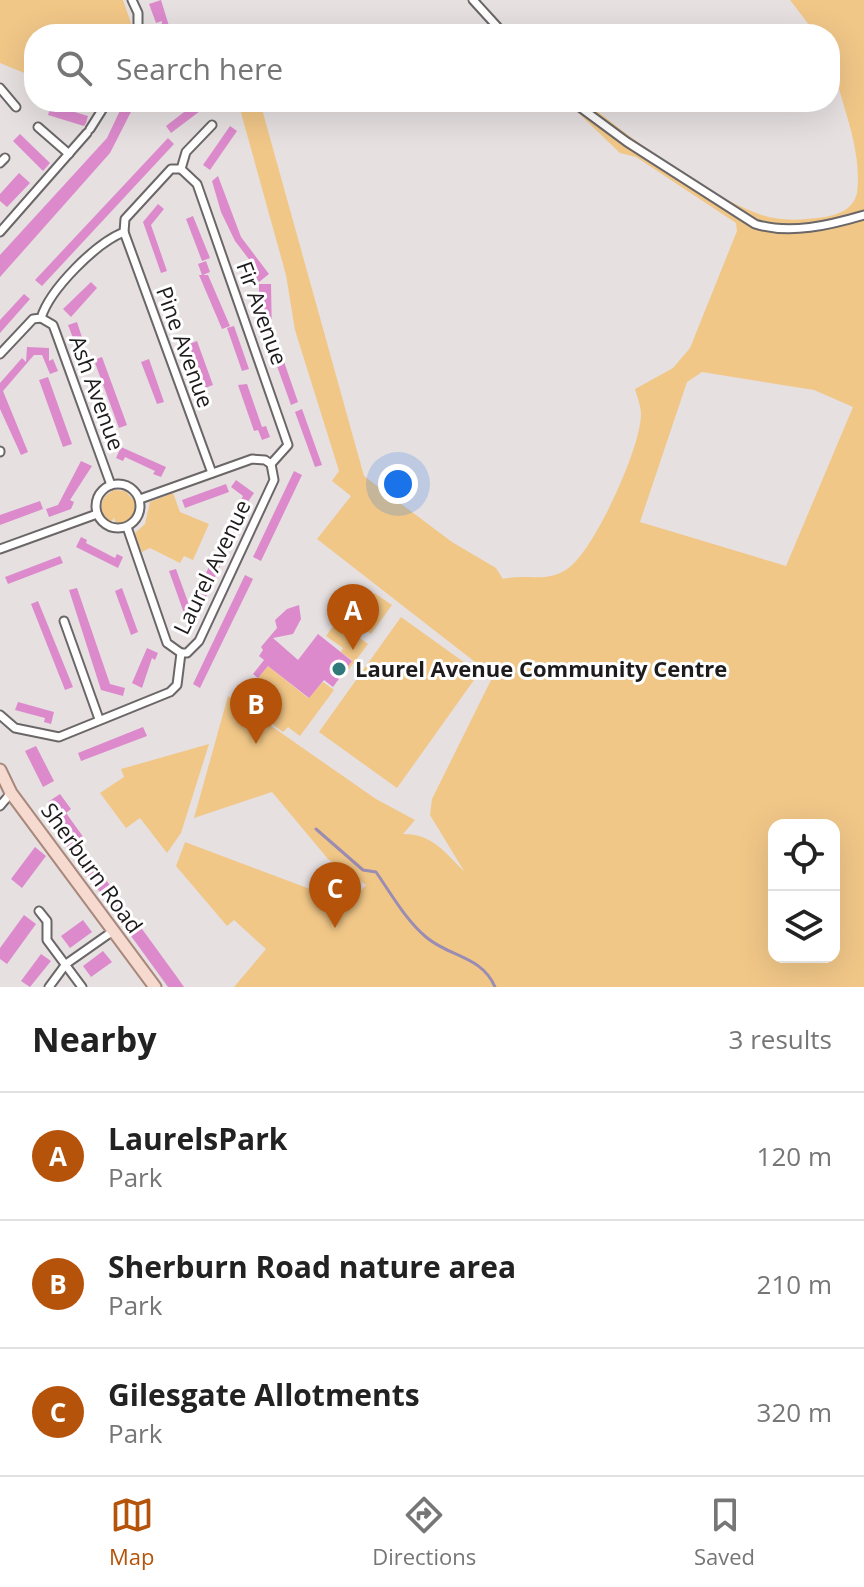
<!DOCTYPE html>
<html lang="en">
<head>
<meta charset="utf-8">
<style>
  :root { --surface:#fff; --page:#f2f2f2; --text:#222; --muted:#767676; --line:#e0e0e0; --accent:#b45309 }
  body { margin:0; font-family:"Open Sans",sans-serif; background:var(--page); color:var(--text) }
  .controls { position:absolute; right:24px; bottom:24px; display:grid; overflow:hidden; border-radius:16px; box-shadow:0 8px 32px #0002 }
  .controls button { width:72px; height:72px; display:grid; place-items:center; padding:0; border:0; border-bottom:2px solid var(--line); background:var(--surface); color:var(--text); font:40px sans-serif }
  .you { position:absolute; left:398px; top:484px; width:28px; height:28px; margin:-20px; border:6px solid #fff; border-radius:50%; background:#1a73e8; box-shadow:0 0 0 12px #1a73e833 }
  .badge { display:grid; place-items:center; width:52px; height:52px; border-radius:50%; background:var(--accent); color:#fff; font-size:26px; font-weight:700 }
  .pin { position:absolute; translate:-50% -66px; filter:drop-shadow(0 2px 4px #0008) }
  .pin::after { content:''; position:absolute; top:42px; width:28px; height:24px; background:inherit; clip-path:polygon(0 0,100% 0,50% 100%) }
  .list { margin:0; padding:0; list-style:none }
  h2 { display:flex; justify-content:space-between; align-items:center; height:104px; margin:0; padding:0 32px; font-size:34px }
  h2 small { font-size:26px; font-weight:400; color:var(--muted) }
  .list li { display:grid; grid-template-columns:52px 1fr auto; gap:24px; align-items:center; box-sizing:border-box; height:128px; padding:0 32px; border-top:2px solid var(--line) }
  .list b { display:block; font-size:30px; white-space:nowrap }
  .list p { margin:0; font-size:26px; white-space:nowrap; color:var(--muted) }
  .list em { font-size:26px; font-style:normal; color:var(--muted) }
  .icon { flex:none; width:44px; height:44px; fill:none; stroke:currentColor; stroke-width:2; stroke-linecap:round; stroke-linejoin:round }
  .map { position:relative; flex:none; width:864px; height:987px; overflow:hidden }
  .search { position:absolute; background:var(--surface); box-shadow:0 8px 32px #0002; left:24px; right:24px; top:24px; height:88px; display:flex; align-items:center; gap:20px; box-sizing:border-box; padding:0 28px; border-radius:32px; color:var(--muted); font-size:30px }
  .sheet { height:488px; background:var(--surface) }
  nav { display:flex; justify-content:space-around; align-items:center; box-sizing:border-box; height:112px; border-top:2px solid var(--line); background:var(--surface); font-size:22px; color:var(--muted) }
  nav a { display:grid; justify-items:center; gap:4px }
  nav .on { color:var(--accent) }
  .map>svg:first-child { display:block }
  .green { fill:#f1c788; fill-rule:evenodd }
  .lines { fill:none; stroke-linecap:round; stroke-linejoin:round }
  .stream { stroke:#9a8cb2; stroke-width:3 }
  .building { fill:#dc8acc }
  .street-casing { stroke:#6b6667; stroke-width:11 }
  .primary-casing { stroke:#a7887b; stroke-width:15 }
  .street { stroke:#fff; stroke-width:7 }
  .primary { stroke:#f7dacf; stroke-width:11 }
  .poi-dot { fill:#2f797b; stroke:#fff; stroke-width:3 }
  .labels { text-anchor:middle; stroke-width:6; stroke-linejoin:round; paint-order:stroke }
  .street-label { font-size:22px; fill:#1d1b1b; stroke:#fff }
  .poi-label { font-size:22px; font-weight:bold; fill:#1d1b1b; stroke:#fff; text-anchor:start }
</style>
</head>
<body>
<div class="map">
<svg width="864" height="987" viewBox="0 0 864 987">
  <rect width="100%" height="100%" fill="#e6e0e1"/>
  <g class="green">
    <polygon points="0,0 123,0 131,23 130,34 34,34 34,77 0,63"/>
    <path d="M790,0H864V987H234L266,949L234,920L227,926L176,866L185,842L310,889L317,878L347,906L366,885L328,859L272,792L194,818L228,696L376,799L415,820L403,834C433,834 444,852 464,871L430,815L432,799L493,676L317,539L351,496L332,481L339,471L295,330L286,275L238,102H260L364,476L452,542L496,568L503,579C527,573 550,585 572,565C597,543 641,447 641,414C641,406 637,397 635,389L673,368L690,348L737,231L736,223L636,157L620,153L567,102H585C633,139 702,193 759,214C780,222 803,220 825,217C840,214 853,209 857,193C864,138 830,88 830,34H816ZM702,372L814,390L853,407L786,566L640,522L687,382ZM774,825H834V957H774Z"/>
    <path d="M114,490L125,491L135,501L134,516L129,522L116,525L114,518L111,522C101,516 99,506 105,496Z"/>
    <polygon points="173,493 180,512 209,524 193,560 184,556 180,563 150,548 142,552 134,534 145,524 150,502"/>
    <polygon points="374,593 392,605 371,634 354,621"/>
    <polygon points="401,617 479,673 397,788 319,732"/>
    <polygon points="337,621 368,644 343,677 352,660 341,652 343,648 326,636"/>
    <polygon points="268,666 308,698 323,682 334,690 300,736 288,727 283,732 240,700"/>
    <polygon points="209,744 181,833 167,853 140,818 126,828 100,793 124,777 121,769"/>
  </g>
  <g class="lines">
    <path class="stream" d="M316,829L363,870L376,872C392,895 405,919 426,937C449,957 482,956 495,987"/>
  </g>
  <g class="building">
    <polygon points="161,0 169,26 175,26 175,34 161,34 162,21 156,23 149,4"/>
    <polygon points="124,102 136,102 110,153 0,277 0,255 107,138"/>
    <polygon points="197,102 212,102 171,133 166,126"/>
    <polygon points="51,105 88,116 86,123 84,126 48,115"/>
    <polygon points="230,126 237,131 210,170 203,165"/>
    <polygon points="20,134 50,163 43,171 13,141"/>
    <polygon points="168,138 174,144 42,286 35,280"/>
    <polygon points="19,173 30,183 7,207 0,201 0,194"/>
    <polygon points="218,176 241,237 269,274 259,282 254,274 258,271 235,241 221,212 212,181"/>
    <polygon points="158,204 164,209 151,225 167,271 161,273 143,222"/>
    <polygon points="193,216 210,258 202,261 186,219"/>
    <polygon points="206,261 210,272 203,275 208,275 230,326 222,329 199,275 202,275 198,264"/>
    <polygon points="91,282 97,288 71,317 63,309"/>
    <polygon points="259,284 271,284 272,337 275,336 298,402 291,405 264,330 263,293 259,293"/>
    <polygon points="24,294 30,299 0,333 0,320"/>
    <polygon points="77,322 89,359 82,361 68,325"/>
    <polygon points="234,326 249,369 242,371 227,328"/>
    <polygon points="197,341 213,385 205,388 189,344"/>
    <polygon points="27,347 49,348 49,361 53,359 58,371 50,374 42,355 34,355 3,391 28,452 21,455 0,409 0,383 22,358 26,362"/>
    <polygon points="102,357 127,425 119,428 94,360"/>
    <polygon points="149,359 164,402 157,404 141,362"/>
    <polygon points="48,377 72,444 63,447 39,380"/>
    <polygon points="247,384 262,427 266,426 270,437 262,440 258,430 254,431 238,385"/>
    <polygon points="302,409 322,465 315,467 295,412"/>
    <polygon points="121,447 166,467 161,477 153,474 155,471 125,457 123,461 116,458"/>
    <polygon points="81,461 92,466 70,500 74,502 71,509 49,517 46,509 58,505"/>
    <polygon points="294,471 302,475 261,561 253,557"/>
    <polygon points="236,480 254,493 243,509 246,510 204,601 195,596 243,496 231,487"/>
    <polygon points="226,484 229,492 185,508 182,500"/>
    <polygon points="40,501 43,509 0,525 0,515"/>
    <polygon points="81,537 87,540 86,543 115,558 117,554 123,557 118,568 76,547"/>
    <polygon points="60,556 63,563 8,584 5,577"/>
    <polygon points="176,569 192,613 185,616 169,571"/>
    <polygon points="245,575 253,579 200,688 193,684"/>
    <polygon points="77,588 110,684 125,688 123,696 101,690 69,590"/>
    <polygon points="122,588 138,632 131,635 115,591"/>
    <polygon points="38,601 73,687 65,690 31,604"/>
    <polygon points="299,605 301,619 293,634 273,638 298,660 318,634 352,661 333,687 324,680 309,698 268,666 258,678 253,674 264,660 259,656 263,650 261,647 277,628 275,620 287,609"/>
    <polygon points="147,648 158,653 155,660 152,658 142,688 132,683"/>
    <polygon points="18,702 54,712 51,724 44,722 45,718 15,710"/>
    <polygon points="143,727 147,736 81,761 78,753"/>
    <polygon points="36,746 54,781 43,787 25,751"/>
    <polygon points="60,794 71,809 66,813 84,838 78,842 128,910 118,917 52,826 61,820 48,802"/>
    <polygon points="35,847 46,856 22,888 11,879"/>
    <polygon points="24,915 36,924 7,964 0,959 0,948"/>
    <polygon points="134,918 177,977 184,987 168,987 126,929"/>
    <polygon points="83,920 92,932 70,948 61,936"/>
    <polygon points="103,951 112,962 91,977 83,966"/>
    <polygon points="41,954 51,961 30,987 21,981"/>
  </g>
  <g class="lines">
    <defs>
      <g id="street">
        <polyline points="132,0 138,13 138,34"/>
        <polyline points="473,0 504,34"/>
        <polyline points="0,88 16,107"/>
        <path d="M573,102L627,142L755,224C790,235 830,225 864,215"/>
        <polyline points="38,127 69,154"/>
        <polyline points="90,129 107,102"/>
        <polyline points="0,163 5,158"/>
        <polyline points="0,232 87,133"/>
        <polyline points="124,232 212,473"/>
        <polyline points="41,318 53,325 56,333 111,485"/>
        <path d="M0,354L33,319L41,318C50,289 96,243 124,232L125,219L171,169H181L186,152L212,125"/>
        <polyline points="0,451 0,452"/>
        <circle cx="118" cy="506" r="22"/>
        <polyline points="140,499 252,459 265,460 271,464"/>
        <polyline points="127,527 167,643 181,653"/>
        <polyline points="0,549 97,514"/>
        <polyline points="64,621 99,719"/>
        <polyline points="0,715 15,728 59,737 170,692 177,685 181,653 187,653 199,641 274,480 271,464 288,445 197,184 181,169"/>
        <polyline points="0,806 11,793"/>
        <polyline points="39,911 47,921 47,940 82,987"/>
        <polyline points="49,987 66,964 113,931"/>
      </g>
      <polyline id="primary" points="0,770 11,793 155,987"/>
    </defs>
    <use href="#street" class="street-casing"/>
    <use href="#primary" class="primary-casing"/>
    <use href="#street" class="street"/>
    <use href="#primary" class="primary"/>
  </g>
  <circle class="poi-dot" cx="339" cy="669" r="8"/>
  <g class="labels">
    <g class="street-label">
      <text transform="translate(262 313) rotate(70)" y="8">Fir Avenue</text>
      <text transform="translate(185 347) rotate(70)" y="8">Pine Avenue</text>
      <text transform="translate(97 393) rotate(70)" y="8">Ash Avenue</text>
      <text transform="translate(212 567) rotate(-64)" y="8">Laurel Avenue</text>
      <text transform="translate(92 868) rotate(54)" y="8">Sherburn Road</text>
    </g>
    <g class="poi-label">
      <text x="355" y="677">Laurel Avenue Community Centre</text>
    </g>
  </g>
</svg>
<div class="controls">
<button><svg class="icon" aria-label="locate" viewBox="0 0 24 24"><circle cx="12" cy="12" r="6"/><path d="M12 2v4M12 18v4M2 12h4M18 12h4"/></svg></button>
<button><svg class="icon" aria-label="layers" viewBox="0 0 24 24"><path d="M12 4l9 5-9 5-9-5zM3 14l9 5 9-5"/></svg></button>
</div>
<div class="you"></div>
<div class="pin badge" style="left:353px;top:650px">A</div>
<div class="pin badge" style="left:256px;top:744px">B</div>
<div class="pin badge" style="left:335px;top:928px">C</div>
<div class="search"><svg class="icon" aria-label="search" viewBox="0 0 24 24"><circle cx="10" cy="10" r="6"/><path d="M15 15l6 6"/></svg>Search here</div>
</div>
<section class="sheet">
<h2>Nearby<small>3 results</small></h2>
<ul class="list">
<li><span class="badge">A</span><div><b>LaurelsPark</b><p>Park</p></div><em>120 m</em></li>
<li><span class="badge">B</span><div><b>Sherburn Road nature area</b><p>Park</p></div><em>210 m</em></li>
<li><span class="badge">C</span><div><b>Gilesgate Allotments</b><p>Park</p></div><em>320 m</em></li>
</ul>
</section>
<nav>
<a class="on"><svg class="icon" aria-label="map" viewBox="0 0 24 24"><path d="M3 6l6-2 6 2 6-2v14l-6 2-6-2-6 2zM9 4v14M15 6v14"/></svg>Map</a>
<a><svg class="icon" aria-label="directions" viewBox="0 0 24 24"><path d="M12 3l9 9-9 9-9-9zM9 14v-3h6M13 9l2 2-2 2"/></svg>Directions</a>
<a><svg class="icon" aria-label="saved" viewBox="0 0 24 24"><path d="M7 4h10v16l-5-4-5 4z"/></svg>Saved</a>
</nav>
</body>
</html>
